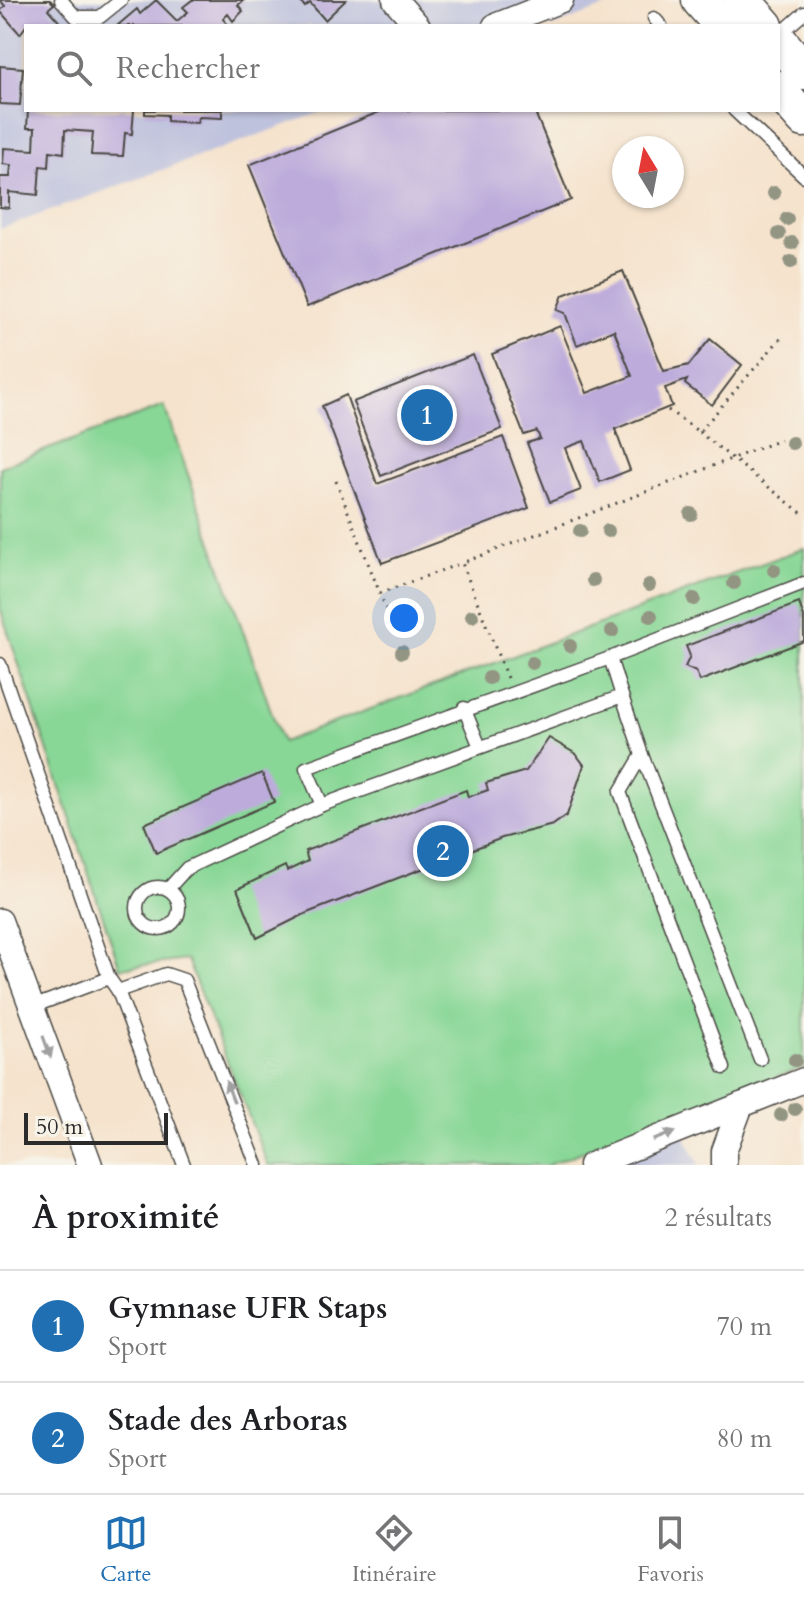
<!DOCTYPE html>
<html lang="fr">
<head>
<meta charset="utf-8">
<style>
  :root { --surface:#fff; --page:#f6f6f6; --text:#202124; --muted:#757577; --line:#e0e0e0; --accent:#1f6fb2 }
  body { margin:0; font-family:Cardo,serif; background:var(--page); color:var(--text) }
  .compass { position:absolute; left:612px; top:136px; width:72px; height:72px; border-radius:50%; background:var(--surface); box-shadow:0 2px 6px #0004; rotate:350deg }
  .scale { position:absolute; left:24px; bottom:20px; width:144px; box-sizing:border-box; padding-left:8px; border:4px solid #2b2b2b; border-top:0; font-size:22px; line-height:28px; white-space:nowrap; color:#2b2b2b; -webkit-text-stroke:6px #f7f3e8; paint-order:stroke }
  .you { position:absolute; left:404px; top:618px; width:28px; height:28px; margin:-20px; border:6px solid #fff; border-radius:50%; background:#1a73e8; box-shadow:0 0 0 12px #1a73e833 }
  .badge { display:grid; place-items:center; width:52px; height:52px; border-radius:50%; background:var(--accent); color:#fff; font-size:26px; font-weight:700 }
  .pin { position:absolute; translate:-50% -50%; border:4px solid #fff; box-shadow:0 2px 8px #0006 }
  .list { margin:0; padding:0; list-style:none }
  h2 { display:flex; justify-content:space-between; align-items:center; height:104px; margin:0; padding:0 32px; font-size:34px }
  h2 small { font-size:26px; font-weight:400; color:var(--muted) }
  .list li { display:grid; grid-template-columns:52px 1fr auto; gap:24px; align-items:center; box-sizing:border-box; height:112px; padding:0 32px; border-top:2px solid var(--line) }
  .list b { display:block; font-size:30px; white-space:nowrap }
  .list p { margin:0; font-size:26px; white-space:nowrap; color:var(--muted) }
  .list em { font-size:26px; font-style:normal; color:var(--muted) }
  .icon { flex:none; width:44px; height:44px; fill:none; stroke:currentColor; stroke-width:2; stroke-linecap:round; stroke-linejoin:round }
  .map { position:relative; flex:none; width:804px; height:1165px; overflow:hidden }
  .search { position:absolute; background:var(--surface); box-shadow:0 2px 6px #0004; left:24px; right:24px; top:24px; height:88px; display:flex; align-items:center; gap:20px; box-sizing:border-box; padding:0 28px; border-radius:0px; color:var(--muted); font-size:30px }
  .sheet { height:328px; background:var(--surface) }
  nav { display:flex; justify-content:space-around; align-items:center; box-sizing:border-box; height:112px; border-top:2px solid var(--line); background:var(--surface); font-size:22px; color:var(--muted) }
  nav a { display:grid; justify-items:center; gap:4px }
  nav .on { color:var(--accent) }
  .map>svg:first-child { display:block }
  .industrial { fill:#bfc2dd }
  .green { fill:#88d796; stroke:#5a8160; stroke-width:2 }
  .building { fill:#bdacdb }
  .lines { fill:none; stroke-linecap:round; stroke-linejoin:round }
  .lane-casing { stroke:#494743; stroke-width:15 }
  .street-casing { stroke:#494743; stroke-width:27 }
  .primary-casing { stroke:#494743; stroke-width:39 }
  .path { stroke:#494743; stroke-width:3; stroke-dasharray:2 6; stroke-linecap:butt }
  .lane { stroke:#fff; stroke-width:12 }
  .street { stroke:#fff; stroke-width:24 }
  .primary { stroke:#fff; stroke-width:36 }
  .tree { fill:#939583 }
  .oneway { fill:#a0a0a0 }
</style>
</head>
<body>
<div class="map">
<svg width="804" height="1165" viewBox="0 0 804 1165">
  <rect width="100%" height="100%" fill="#f7f3e8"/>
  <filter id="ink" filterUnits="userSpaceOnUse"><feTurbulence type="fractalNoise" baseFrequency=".0125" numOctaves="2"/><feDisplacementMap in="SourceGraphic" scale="16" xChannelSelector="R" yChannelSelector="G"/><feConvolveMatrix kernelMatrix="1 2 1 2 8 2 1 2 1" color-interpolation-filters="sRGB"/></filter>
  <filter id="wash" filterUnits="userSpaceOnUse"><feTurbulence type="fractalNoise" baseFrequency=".006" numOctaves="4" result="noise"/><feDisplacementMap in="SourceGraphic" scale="32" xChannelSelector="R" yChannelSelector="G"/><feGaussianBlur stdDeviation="1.8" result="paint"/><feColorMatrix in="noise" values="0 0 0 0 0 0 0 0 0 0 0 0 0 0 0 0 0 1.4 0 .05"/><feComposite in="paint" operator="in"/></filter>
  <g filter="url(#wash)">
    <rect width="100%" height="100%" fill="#f5e3cd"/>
    <g class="industrial">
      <polygon points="0,0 624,0 554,26 26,26 26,110 327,110 0,229"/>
      <polygon points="683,1134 700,1165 600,1165"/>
    </g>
    <polygon class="green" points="164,406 282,742 804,548 804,1067 548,1165 268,1165 187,960 120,968 0,608 0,467"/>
    <g id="blocks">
      <g class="building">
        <polygon points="0,0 50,0 54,4 48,9 63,26 26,26 20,34 0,11 5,6"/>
        <polygon points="156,0 177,21 188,12 183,7 192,0 244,0 238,5 243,11 233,21 228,14 223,19 229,26 117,26 137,9 140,14"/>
        <polygon points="299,0 346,0 325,20 310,3 305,7"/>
        <polygon points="0,66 23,68 20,105 0,104"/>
        <polygon points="28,110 134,110 132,134 125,133 123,156 91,155 93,132 65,130 64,153 50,151 49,167 40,166 38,195 9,192 9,208 0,207 0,177 10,177 11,165 3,164 4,148 34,150 35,128 27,128"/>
        <polygon points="145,110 222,110 222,118 198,117 197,123 167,121 167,115 145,114"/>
        <polygon points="384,110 534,110 571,200 307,307 249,165"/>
        <polygon points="623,271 664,371 689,365 710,339 742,365 712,405 685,384 687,380 665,388 672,406 615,429 630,470 600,482 584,441 565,448 581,490 550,502 527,443 540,439 537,431 524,435 492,354 560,326 587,393 632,376 614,330 577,345 565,313 557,310 563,295"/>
        <polygon points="473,355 502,429 381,476 353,402"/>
        <polygon points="346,395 377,484 503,437 529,508 382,563 322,406"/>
        <polygon points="799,603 804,617 804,641 700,681 696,672 685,667 690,656 686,646"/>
        <polygon points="549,738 576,754 584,765 567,815 553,825 502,838 307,913 257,938 237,889 285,866 287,871 308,861 305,851 466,790 468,797 488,790 486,783 526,771"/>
        <polygon points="262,773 274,802 156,853 144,824"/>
      </g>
    </g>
  </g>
  <g filter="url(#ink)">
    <use href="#blocks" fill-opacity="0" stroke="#494743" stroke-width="2"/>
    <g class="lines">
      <defs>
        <g id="lane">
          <polyline points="61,0 76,17 100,17 121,0"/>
          <polyline points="654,18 661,26"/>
          <polyline points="778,36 804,13"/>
          <polyline points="734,110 804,176"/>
          <polyline points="0,664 109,978"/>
          <polyline points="622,696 642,755 620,792 724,1068"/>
          <polyline points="464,708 480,747"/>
          <polyline points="642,755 760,1059"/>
          <polyline points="322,805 306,768 610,658 804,583"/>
          <circle cx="158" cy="908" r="21"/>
          <polyline points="168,889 187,868 322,805 622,696 610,658"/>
          <polyline points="118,991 166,974 184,980 257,1165"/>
          <polyline points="32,1007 109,978 118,991 184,1165"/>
        </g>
        <g id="street">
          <polyline points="395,0 418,26"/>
          <polyline points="495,26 561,0"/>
          <polyline points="0,921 90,1165"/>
          <polyline points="591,1165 804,1080"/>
          <polyline points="724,1165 724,1151 741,1105"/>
        </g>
        <g id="primary">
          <polyline points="700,0 723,26"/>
          <polyline points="742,0 765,26"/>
          <polyline points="778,40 804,71"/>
          <polyline points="778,89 804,119"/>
        </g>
      </defs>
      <use href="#lane" class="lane-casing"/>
      <use href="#street" class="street-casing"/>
      <use href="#primary" class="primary-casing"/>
      <g class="path">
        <polyline points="668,410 699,432 781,338"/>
        <polyline points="699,432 804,515"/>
        <polyline points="336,481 397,637"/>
        <polyline points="380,593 462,563"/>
        <polyline points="507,678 462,563 780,440"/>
      </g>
      <use href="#lane" class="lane"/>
      <use href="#street" class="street"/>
      <use href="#primary" class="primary"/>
    </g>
    <g class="tree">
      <circle cx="774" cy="193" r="7"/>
      <circle cx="787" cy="219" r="7"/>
      <circle cx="779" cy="234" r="7"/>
      <circle cx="792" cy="243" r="7"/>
      <circle cx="791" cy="262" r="7"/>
      <circle cx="792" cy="443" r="7"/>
      <circle cx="691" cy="514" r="7"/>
      <circle cx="580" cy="531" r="7"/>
      <circle cx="608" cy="531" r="7"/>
      <circle cx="774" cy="570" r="7"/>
      <circle cx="593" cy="580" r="7"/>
      <circle cx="734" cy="583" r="7"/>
      <circle cx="649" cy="585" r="7"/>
      <circle cx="694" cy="599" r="7"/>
      <circle cx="472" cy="616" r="7"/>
      <circle cx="651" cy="616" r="7"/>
      <circle cx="612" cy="631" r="7"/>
      <circle cx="570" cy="646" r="7"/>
      <circle cx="402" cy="652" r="7"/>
      <circle cx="532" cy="663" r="7"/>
      <circle cx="489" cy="678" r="7"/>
      <circle cx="795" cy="1060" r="7"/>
      <circle cx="795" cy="1109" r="7"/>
      <circle cx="781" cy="1115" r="7"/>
    </g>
    <defs><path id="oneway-solid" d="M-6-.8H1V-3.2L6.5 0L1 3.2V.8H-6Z" transform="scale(2)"/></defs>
    <g class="oneway">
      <use href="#oneway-solid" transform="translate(47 1047) rotate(70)"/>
      <use href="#oneway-solid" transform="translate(230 1092) rotate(-111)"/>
      <use href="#oneway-solid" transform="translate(664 1136) rotate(-22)"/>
    </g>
  </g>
</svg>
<svg class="compass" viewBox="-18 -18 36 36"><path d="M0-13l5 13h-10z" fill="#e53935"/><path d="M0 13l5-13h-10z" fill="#757577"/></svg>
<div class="scale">50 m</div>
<div class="you"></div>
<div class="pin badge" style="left:427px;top:415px">1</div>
<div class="pin badge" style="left:443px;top:851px">2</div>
<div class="search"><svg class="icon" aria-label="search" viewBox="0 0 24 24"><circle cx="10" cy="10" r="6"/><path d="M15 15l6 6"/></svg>Rechercher</div>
</div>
<section class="sheet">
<h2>À proximité<small>2 résultats</small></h2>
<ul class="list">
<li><span class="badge">1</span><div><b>Gymnase UFR Staps</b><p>Sport</p></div><em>70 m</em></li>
<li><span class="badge">2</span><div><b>Stade des Arboras</b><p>Sport</p></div><em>80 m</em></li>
</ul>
</section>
<nav>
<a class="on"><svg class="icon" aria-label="map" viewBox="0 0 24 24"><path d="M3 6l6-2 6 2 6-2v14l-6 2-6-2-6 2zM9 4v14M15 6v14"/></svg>Carte</a>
<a><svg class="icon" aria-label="directions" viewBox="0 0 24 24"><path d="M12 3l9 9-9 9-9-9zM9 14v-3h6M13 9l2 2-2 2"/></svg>Itinéraire</a>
<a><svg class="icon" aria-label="saved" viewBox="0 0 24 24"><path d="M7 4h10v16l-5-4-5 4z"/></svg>Favoris</a>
</nav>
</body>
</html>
